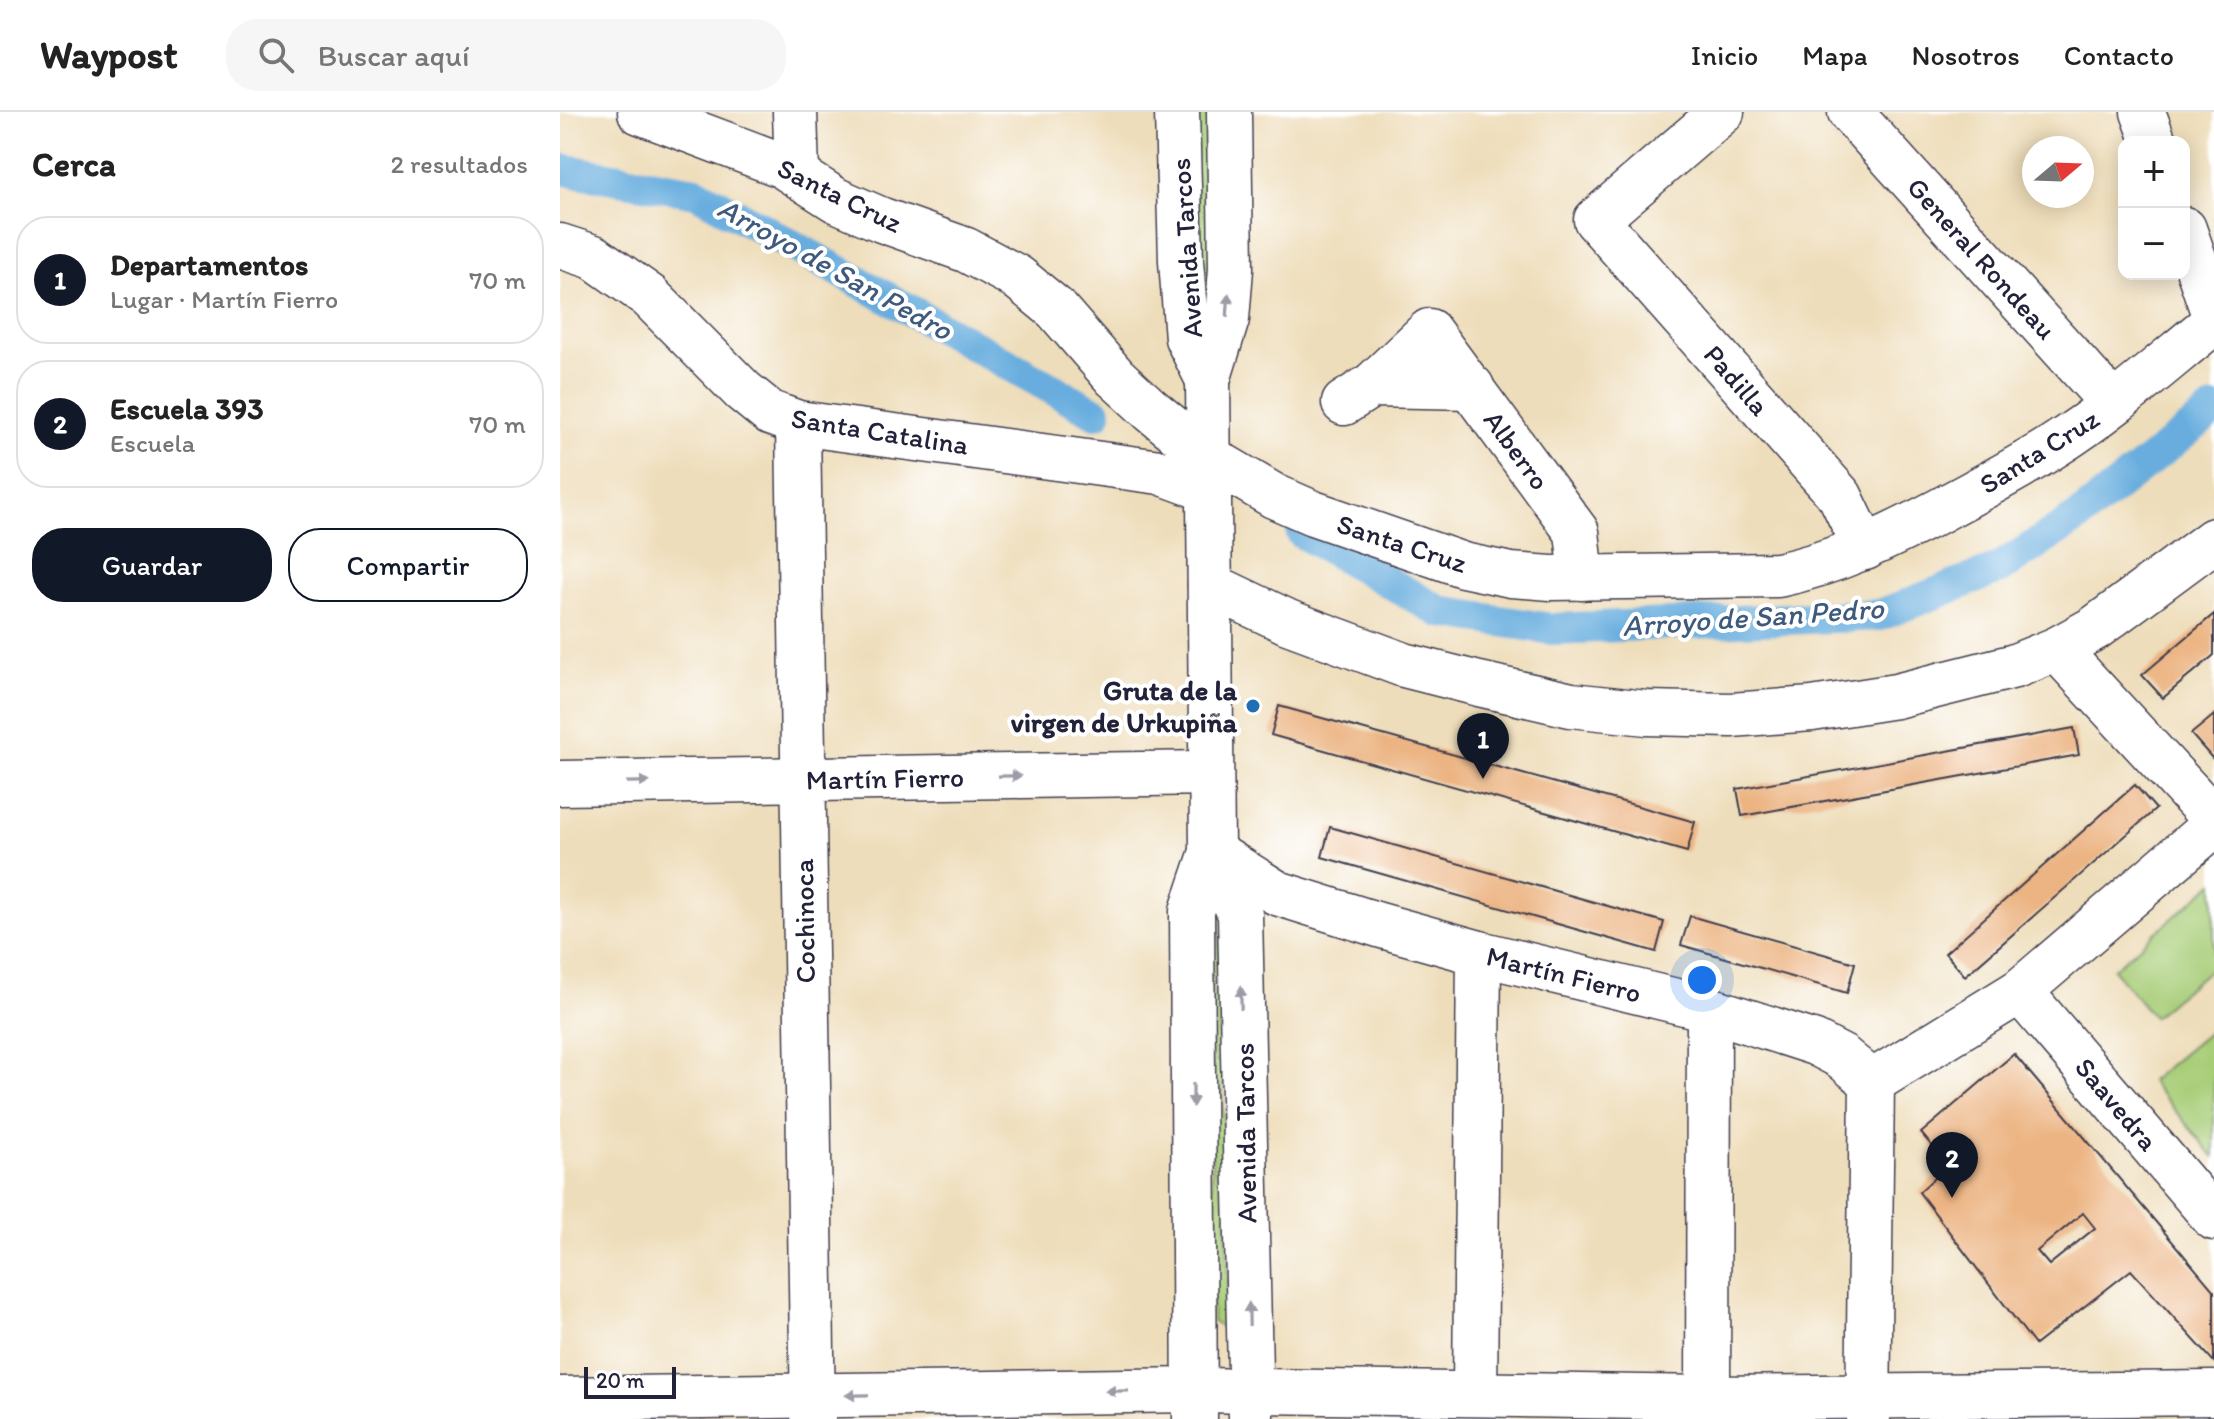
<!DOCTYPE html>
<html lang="es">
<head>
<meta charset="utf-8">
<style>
  :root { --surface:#fff; --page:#f6f6f6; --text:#222; --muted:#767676; --line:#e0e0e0; --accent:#111827 }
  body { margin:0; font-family:Itim,sans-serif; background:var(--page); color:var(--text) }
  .controls { position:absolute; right:24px; top:24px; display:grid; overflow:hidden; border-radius:16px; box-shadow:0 4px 20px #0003 }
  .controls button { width:72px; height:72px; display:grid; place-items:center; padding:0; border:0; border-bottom:2px solid var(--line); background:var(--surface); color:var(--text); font:40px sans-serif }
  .compass { position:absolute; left:1462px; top:24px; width:72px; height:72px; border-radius:50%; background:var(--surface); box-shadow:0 4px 20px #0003; rotate:71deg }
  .scale { position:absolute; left:24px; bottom:20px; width:92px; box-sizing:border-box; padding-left:8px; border:4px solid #22223b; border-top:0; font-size:22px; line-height:28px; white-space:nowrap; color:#22223b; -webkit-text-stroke:6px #fff; paint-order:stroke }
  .you { position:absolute; left:1142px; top:868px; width:28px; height:28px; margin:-20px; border:6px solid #fff; border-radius:50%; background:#1a73e8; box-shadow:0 0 0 12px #1a73e833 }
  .badge { display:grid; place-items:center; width:52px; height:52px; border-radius:50%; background:var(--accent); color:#fff; font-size:26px; font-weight:700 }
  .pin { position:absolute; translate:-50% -66px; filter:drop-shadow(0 2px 4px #0008) }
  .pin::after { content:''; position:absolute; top:42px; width:28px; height:24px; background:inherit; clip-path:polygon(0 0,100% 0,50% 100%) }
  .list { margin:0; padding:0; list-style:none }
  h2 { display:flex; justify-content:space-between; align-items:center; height:104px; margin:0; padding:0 32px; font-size:34px }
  h2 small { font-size:26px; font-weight:400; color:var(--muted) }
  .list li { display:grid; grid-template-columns:52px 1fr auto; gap:24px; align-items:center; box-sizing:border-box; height:128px; margin:0 16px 16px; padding:0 16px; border:2px solid var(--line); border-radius:32px }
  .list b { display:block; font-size:30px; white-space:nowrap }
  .list p { margin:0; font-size:26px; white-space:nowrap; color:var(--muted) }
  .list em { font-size:26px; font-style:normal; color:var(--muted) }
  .actions { display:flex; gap:16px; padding:24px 32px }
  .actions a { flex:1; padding:18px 0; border:2px solid var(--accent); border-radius:32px; text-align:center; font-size:28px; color:var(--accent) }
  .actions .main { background:var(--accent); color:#fff }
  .icon { flex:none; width:44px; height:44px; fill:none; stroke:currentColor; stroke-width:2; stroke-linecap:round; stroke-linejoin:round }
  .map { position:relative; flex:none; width:1654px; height:1307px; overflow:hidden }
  header { display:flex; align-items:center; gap:48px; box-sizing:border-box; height:112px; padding:0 40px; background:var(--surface); border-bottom:2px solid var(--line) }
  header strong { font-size:38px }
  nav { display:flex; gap:44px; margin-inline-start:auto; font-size:28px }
  .search { width:560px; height:72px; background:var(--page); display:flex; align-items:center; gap:20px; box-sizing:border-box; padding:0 28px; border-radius:32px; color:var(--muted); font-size:30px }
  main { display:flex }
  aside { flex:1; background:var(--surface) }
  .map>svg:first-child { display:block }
  .green { fill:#a7cd77; stroke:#647859; stroke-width:2 }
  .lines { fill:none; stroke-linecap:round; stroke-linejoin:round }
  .canal { stroke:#68adde; stroke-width:32 }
  .building { fill:#ecb482; fill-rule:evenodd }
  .minor-casing { stroke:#413e4e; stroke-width:47 }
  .minor { stroke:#fff; stroke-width:44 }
  .oneway { fill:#9c9ca7 }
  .poi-dot { fill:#1f6fb2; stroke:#fff; stroke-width:3 }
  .labels { text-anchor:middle; stroke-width:8; stroke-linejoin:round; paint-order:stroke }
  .street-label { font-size:28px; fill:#22223b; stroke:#fff }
  .poi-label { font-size:28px; font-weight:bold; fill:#22223b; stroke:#fff; text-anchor:end }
  .water-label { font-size:30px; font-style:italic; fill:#3e5a7c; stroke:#fff }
</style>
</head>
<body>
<header>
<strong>Waypost</strong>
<div class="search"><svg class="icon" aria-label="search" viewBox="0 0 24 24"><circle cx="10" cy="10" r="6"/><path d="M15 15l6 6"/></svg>Buscar aquí</div>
<nav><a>Inicio</a><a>Mapa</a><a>Nosotros</a><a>Contacto</a></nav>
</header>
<main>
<aside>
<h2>Cerca<small>2 resultados</small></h2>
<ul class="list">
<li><span class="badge">1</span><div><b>Departamentos</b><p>Lugar · Martín Fierro</p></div><em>70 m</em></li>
<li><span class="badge">2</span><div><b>Escuela 393</b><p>Escuela</p></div><em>70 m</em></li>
</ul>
<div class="actions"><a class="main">Guardar</a><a>Compartir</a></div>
</aside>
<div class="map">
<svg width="1654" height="1307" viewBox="0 0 1654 1307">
  <rect width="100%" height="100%" fill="#fff"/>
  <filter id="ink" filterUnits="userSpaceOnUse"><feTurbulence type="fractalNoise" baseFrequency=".0125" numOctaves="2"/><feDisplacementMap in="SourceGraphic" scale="16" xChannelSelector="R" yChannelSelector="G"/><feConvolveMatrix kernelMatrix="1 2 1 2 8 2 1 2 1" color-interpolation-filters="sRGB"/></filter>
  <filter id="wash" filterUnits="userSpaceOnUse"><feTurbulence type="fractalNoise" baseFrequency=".006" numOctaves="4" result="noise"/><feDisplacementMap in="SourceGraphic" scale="32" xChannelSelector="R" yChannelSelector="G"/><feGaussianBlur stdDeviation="1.8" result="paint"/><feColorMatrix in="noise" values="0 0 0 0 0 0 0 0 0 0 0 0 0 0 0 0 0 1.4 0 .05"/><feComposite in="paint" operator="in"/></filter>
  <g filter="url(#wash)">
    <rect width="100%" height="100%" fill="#eeddba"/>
    <g class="green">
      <polygon points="629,0 658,0 661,156 643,169"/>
      <polygon points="1654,771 1654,854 1593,905 1553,857"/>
      <polygon points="652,795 659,805 669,1209 661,1215 652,1210"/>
      <polygon points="1654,916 1654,1045 1590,969"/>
    </g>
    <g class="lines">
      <g class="canal">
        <polyline points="0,57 136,80 536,301"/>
        <polyline points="742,421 881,500 992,517 1320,503 1438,457 1517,406 1654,298"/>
      </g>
    </g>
    <g id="blocks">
      <g class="building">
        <polygon points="1654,502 1654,543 1603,586 1582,563"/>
        <polygon points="719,594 1135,710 1127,740 711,623"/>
        <polygon points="1654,603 1654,644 1652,646 1631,622"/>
        <polygon points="1514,616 1519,643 1182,704 1177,677"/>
        <polygon points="1575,673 1596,697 1405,864 1385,841"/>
        <polygon points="770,715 1104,810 1096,840 762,745"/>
        <polygon points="1130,804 1295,851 1287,881 1121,833"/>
        <path d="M1454,942L1654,1179V1250L1571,1158L1475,1233L1359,1080L1388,1053L1361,1021ZM1523,1101L1535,1116L1489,1153L1477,1139Z"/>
      </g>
    </g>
  </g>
  <g filter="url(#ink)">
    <use href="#blocks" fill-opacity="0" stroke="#413e4e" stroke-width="2"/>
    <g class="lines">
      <defs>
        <g id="minor">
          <path d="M80,0L221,53L276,88L322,108L406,138L457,165L496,197L555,265L591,298L648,345L714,384L753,401L903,453L951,463L991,466L1218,463C1275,451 1326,427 1377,400C1416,379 1456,358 1494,334C1551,298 1602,252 1654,210"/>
          <polyline points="235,0 237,62"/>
          <polyline points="617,0 621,149 627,226 648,268"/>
          <polyline points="1162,0 1036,108 1280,384 1305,436"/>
          <polyline points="1290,0 1553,292"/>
          <polyline points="1583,0 1594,30"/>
          <polyline points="1624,117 1654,203"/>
          <polyline points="0,134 34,145 89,184 183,279 210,301 238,311 600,360 649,378"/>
          <polyline points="812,273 912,275"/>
          <polyline points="784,291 812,273 869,219 1017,420 1022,466"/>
          <polyline points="238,311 253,1307"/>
          <polyline points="650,473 728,510 844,553 919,572 1011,593 1087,601 1171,603 1252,597 1336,584 1455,554 1497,537 1535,516 1654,428"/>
          <polyline points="1497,537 1654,707"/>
          <polyline points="0,671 650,661"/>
          <polyline points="652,740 717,781 819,813 919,841 1149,897 1255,931 1282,945 1312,970 1460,879 1654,713"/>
          <polyline points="652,740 680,802 691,1307"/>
          <polyline points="1460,879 1654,1106"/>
          <polyline points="915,1281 919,841"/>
          <polyline points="1148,1286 1149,897"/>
          <polyline points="0,1287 635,1278 1148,1286 1654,1281"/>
          <polyline points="635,1307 632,799 652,740 648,268 667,207 671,157 669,0"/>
          <polyline points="1308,1307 1312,970"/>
        </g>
      </defs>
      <use href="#minor" class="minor-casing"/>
      <use href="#minor" class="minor"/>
    </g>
    <defs><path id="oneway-solid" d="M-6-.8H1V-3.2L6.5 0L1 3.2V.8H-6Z" transform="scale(2)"/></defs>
    <g class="oneway">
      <use href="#oneway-solid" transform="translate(668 193) rotate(-86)"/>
      <use href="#oneway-solid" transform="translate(450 664) rotate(-1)"/>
      <use href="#oneway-solid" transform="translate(78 670) rotate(-1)"/>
      <use href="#oneway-solid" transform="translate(681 886) rotate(-91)"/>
      <use href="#oneway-solid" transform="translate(633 983) rotate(90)"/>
      <use href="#oneway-solid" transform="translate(689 1202) rotate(-91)"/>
      <use href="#oneway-solid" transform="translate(557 1279) rotate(179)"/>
      <use href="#oneway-solid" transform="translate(297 1283) rotate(179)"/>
    </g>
  </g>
  <circle class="poi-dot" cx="693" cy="594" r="8"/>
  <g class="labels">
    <g class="street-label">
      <text transform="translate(280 83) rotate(26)" y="10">Santa Cruz</text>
      <text transform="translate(626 136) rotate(-94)" y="10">Avenida Tarcos</text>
      <text transform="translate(1422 146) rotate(48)" y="10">General Rondeau</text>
      <text transform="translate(1177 268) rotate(49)" y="10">Padilla</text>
      <text transform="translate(320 319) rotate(9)" y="10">Santa Catalina</text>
      <text transform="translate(957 338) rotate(54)" y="10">Alberro</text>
      <text transform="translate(1479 339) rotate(-32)" y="10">Santa Cruz</text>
      <text transform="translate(842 431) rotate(18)" y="10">Santa Cruz</text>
      <text transform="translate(325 666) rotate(-1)" y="10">Martín Fierro</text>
      <text transform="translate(244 809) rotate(-91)" y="10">Cochinoca</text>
      <text transform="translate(1004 862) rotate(14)" y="10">Martín Fierro</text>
      <text transform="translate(1557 992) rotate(50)" y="10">Saavedra</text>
      <text transform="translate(685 1021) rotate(-91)" y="10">Avenida Tarcos</text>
    </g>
    <g class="poi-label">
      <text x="677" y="588">Gruta de la<tspan x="677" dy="32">virgen de Urkupiña</tspan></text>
    </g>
    <g class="water-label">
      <text transform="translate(275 157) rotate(29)" y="10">Arroyo de San Pedro</text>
      <text transform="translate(1193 505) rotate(-4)" y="10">Arroyo de San Pedro</text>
    </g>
  </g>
</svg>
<div class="controls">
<button>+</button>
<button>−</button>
</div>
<svg class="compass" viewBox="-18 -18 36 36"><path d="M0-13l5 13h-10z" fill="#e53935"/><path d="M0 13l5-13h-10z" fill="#767676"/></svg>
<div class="scale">20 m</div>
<div class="you"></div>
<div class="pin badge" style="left:923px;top:667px">1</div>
<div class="pin badge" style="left:1392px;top:1086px">2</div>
</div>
</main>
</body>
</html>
